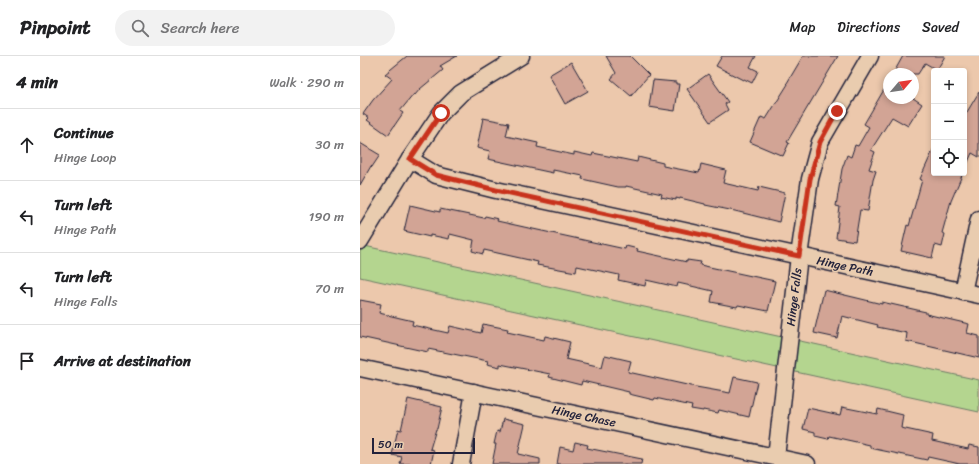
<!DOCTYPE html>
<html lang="en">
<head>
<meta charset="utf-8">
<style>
  :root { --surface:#fff; --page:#f2f2f2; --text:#202124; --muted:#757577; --line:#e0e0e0 }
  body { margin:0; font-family:Sriracha,sans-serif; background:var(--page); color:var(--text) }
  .controls { position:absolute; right:12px; top:12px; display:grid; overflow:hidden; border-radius:4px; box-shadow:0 2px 6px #0003 }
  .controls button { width:36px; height:36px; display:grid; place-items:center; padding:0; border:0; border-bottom:1px solid var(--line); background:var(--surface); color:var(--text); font:20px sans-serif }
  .compass { position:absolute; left:523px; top:12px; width:36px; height:36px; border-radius:50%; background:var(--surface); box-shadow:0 2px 6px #0003; rotate:61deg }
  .scale { position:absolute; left:12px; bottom:10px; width:103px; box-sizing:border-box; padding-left:4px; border:2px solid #22223b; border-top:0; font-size:11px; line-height:14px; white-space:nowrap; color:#22223b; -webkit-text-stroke:3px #e9ccaf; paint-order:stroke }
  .stop { position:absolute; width:12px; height:12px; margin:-9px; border:3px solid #c8321e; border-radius:50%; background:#fff }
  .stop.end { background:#c8321e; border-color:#fff; box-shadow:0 1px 4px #0008 }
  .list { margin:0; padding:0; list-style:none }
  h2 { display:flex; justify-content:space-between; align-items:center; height:52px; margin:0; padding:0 16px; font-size:17px }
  h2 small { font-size:13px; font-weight:400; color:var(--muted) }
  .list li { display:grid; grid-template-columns:26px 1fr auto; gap:12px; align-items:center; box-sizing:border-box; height:72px; padding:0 16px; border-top:1px solid var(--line) }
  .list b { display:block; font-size:15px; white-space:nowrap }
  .list p { margin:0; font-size:13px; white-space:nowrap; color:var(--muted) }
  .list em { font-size:13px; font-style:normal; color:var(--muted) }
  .icon { flex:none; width:22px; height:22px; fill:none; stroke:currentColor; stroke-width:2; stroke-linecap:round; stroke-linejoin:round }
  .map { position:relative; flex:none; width:619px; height:408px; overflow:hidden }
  header { display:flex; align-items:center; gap:24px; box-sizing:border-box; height:56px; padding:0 20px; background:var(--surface); border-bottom:1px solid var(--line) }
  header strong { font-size:19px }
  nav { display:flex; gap:22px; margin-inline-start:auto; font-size:14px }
  .search { width:280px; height:36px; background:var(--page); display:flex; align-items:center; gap:10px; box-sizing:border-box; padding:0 14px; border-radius:22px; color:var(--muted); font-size:15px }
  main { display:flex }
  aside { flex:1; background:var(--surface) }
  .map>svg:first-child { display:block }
  .green { fill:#b4d58f; stroke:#6b7c65 }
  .building { fill:#d2a495; stroke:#22223b }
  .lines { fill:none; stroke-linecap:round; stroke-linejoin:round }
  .minor-casing { stroke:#22223b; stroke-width:19 }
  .minor { stroke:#e9ccaf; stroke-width:16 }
  .route { stroke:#c8321e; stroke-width:5 }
  .labels { text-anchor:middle; stroke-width:3; stroke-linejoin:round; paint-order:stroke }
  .street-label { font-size:12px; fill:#22223b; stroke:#e9ccaf }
</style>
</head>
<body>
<header>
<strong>Pinpoint</strong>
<div class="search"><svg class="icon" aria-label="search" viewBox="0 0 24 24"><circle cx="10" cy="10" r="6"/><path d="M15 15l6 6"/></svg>Search here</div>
<nav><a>Map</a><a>Directions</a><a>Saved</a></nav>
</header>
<main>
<aside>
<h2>4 min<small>Walk · 290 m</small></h2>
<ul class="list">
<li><svg class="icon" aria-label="ahead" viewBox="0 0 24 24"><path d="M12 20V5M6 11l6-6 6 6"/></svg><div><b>Continue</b><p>Hinge Loop</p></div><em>30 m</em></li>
<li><svg class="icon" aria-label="left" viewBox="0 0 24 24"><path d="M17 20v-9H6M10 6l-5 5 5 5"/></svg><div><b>Turn left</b><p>Hinge Path</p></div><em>190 m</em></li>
<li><svg class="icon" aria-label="left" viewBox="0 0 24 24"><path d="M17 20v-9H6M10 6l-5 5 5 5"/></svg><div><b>Turn left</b><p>Hinge Falls</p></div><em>70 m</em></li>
<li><svg class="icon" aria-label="arrive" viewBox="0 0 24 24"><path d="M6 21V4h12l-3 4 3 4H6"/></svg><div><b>Arrive at destination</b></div></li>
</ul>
</aside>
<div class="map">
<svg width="619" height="408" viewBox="0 0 619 408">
  <rect width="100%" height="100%" fill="#ecc8ac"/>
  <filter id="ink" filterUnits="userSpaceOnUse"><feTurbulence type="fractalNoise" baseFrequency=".025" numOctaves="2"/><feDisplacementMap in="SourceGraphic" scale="8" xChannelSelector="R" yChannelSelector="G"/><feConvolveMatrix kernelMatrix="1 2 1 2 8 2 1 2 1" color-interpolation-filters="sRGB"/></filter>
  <g filter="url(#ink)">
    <polygon class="green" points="0,189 619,324 619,356 0,221"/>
    <g class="building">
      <polygon points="47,0 97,0 80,10 83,14 60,33 55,39 54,38 40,55 43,57 28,79 7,64 9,62 3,58 13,44 32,23 25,18"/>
      <polygon points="246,0 270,0 289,19 271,40 251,23 256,17"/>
      <polygon points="362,0 396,0 390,11 398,15 392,27 384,23 383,24 356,10"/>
      <polygon points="443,0 478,0 427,86 429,87 423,100 390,86 401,61 406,63 428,28 427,27"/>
      <polygon points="543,0 585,0 577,14 565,7 558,18 533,18"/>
      <polygon points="211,6 228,35 205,48 189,19"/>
      <polygon points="348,18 368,46 365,48 368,54 350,66 327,33"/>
      <polygon points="293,24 316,26 316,28 319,28 315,55 289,51"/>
      <polygon points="529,25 529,42 553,42 562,48 548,70 532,61 511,94 515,96 509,113 516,115 513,124 508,155 500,154 495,185 476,182 480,151 476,150 482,113 487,99 491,101 495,89 498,90 509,71 504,68"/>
      <polygon points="619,36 619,101 612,97 604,115 604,61"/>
      <polygon points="123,62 149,67 146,80 178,87 177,91 214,99 214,96 232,100 233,97 277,106 278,101 303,107 303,110 339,117 341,108 366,114 363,127 398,135 399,131 425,137 419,166 375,155 345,149 345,148 320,142 320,143 316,142 316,144 301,141 302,138 266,130 266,131 258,131 222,123 223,120 193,114 193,117 128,103 130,95 117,92"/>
      <polygon points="0,87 20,99 12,111 11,110 0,129"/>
      <polygon points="574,92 574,117 603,117 591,145 582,177 585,178 582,191 575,189 572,202 541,195 547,169 549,170 562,124 560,123"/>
      <polygon points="50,149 80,156 80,153 124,162 125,160 138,163 137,165 173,173 265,193 266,190 278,193 277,195 327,206 327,204 341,206 340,209 415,225 408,255 378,249 377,251 351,246 353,235 318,227 317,231 286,224 285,230 258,224 259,219 217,210 216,216 177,209 178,206 124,194 123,198 112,195 114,184 90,178 89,183 70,179 70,181 44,175"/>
      <polygon points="464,234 522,248 522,246 535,249 566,256 566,258 609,268 607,277 619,280 619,302 546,285 547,277 517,271 518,269 482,260 477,282 454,277"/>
      <polygon points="0,244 21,248 19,257 53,265 52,269 88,277 90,270 121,277 123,268 148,273 147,276 184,284 185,280 210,286 206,303 242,311 245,299 271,305 268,316 336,331 370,337 374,321 397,326 389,361 359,354 358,357 343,354 343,355 331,353 332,350 295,342 294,344 269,338 269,336 222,325 221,329 189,321 190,318 140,308 140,311 127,308 128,305 68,293 68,296 0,281"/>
      <polygon points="48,343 82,351 77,373 76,373 70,393 74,394 71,408 40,408 42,401 32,399 38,373 41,374"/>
      <polygon points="482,351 517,358 518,353 543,359 541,372 573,379 572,385 608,393 609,389 619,391 619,408 600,408 568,401 567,404 510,392 510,389 469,380 468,383 455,380 455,376 443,373 448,352 480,359"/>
      <polygon points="143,363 165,368 158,398 180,403 180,408 132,408 136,388 134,388 137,375 140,376"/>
      <polygon points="215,386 228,389 227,392 282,403 281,408 197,408 200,391 213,394"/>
    </g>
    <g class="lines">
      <defs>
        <g id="minor">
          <polyline points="50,103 76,119 136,134 619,239"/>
          <polyline points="0,185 50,103 81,57 101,37 161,0"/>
          <polyline points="603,236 619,163"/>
          <polyline points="0,312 447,408"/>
          <polyline points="416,401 439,200 450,123 460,86 510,0"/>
          <polyline points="101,408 114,336"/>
        </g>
      </defs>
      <use href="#minor" class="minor-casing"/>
      <use href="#minor" class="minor"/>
    </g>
  </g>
  <g class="lines" filter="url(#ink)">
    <polyline class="route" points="81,57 50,103 76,119 136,134 439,200 450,123 460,86 477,55"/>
  </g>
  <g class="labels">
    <g class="street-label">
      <text transform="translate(485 210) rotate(12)" y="4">Hinge Path</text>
      <text transform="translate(434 241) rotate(-83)" y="4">Hinge Falls</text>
      <text transform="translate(224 360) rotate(12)" y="4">Hinge Chase</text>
    </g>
  </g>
</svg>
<div class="controls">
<button>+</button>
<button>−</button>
<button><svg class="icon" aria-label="locate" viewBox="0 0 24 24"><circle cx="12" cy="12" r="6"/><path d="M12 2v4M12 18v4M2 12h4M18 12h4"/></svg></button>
</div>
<svg class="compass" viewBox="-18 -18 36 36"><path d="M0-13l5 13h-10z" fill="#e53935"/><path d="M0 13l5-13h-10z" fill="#757577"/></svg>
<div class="scale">50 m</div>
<div class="stop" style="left:81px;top:57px"></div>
<div class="stop end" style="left:477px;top:55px"></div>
</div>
</main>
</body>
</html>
